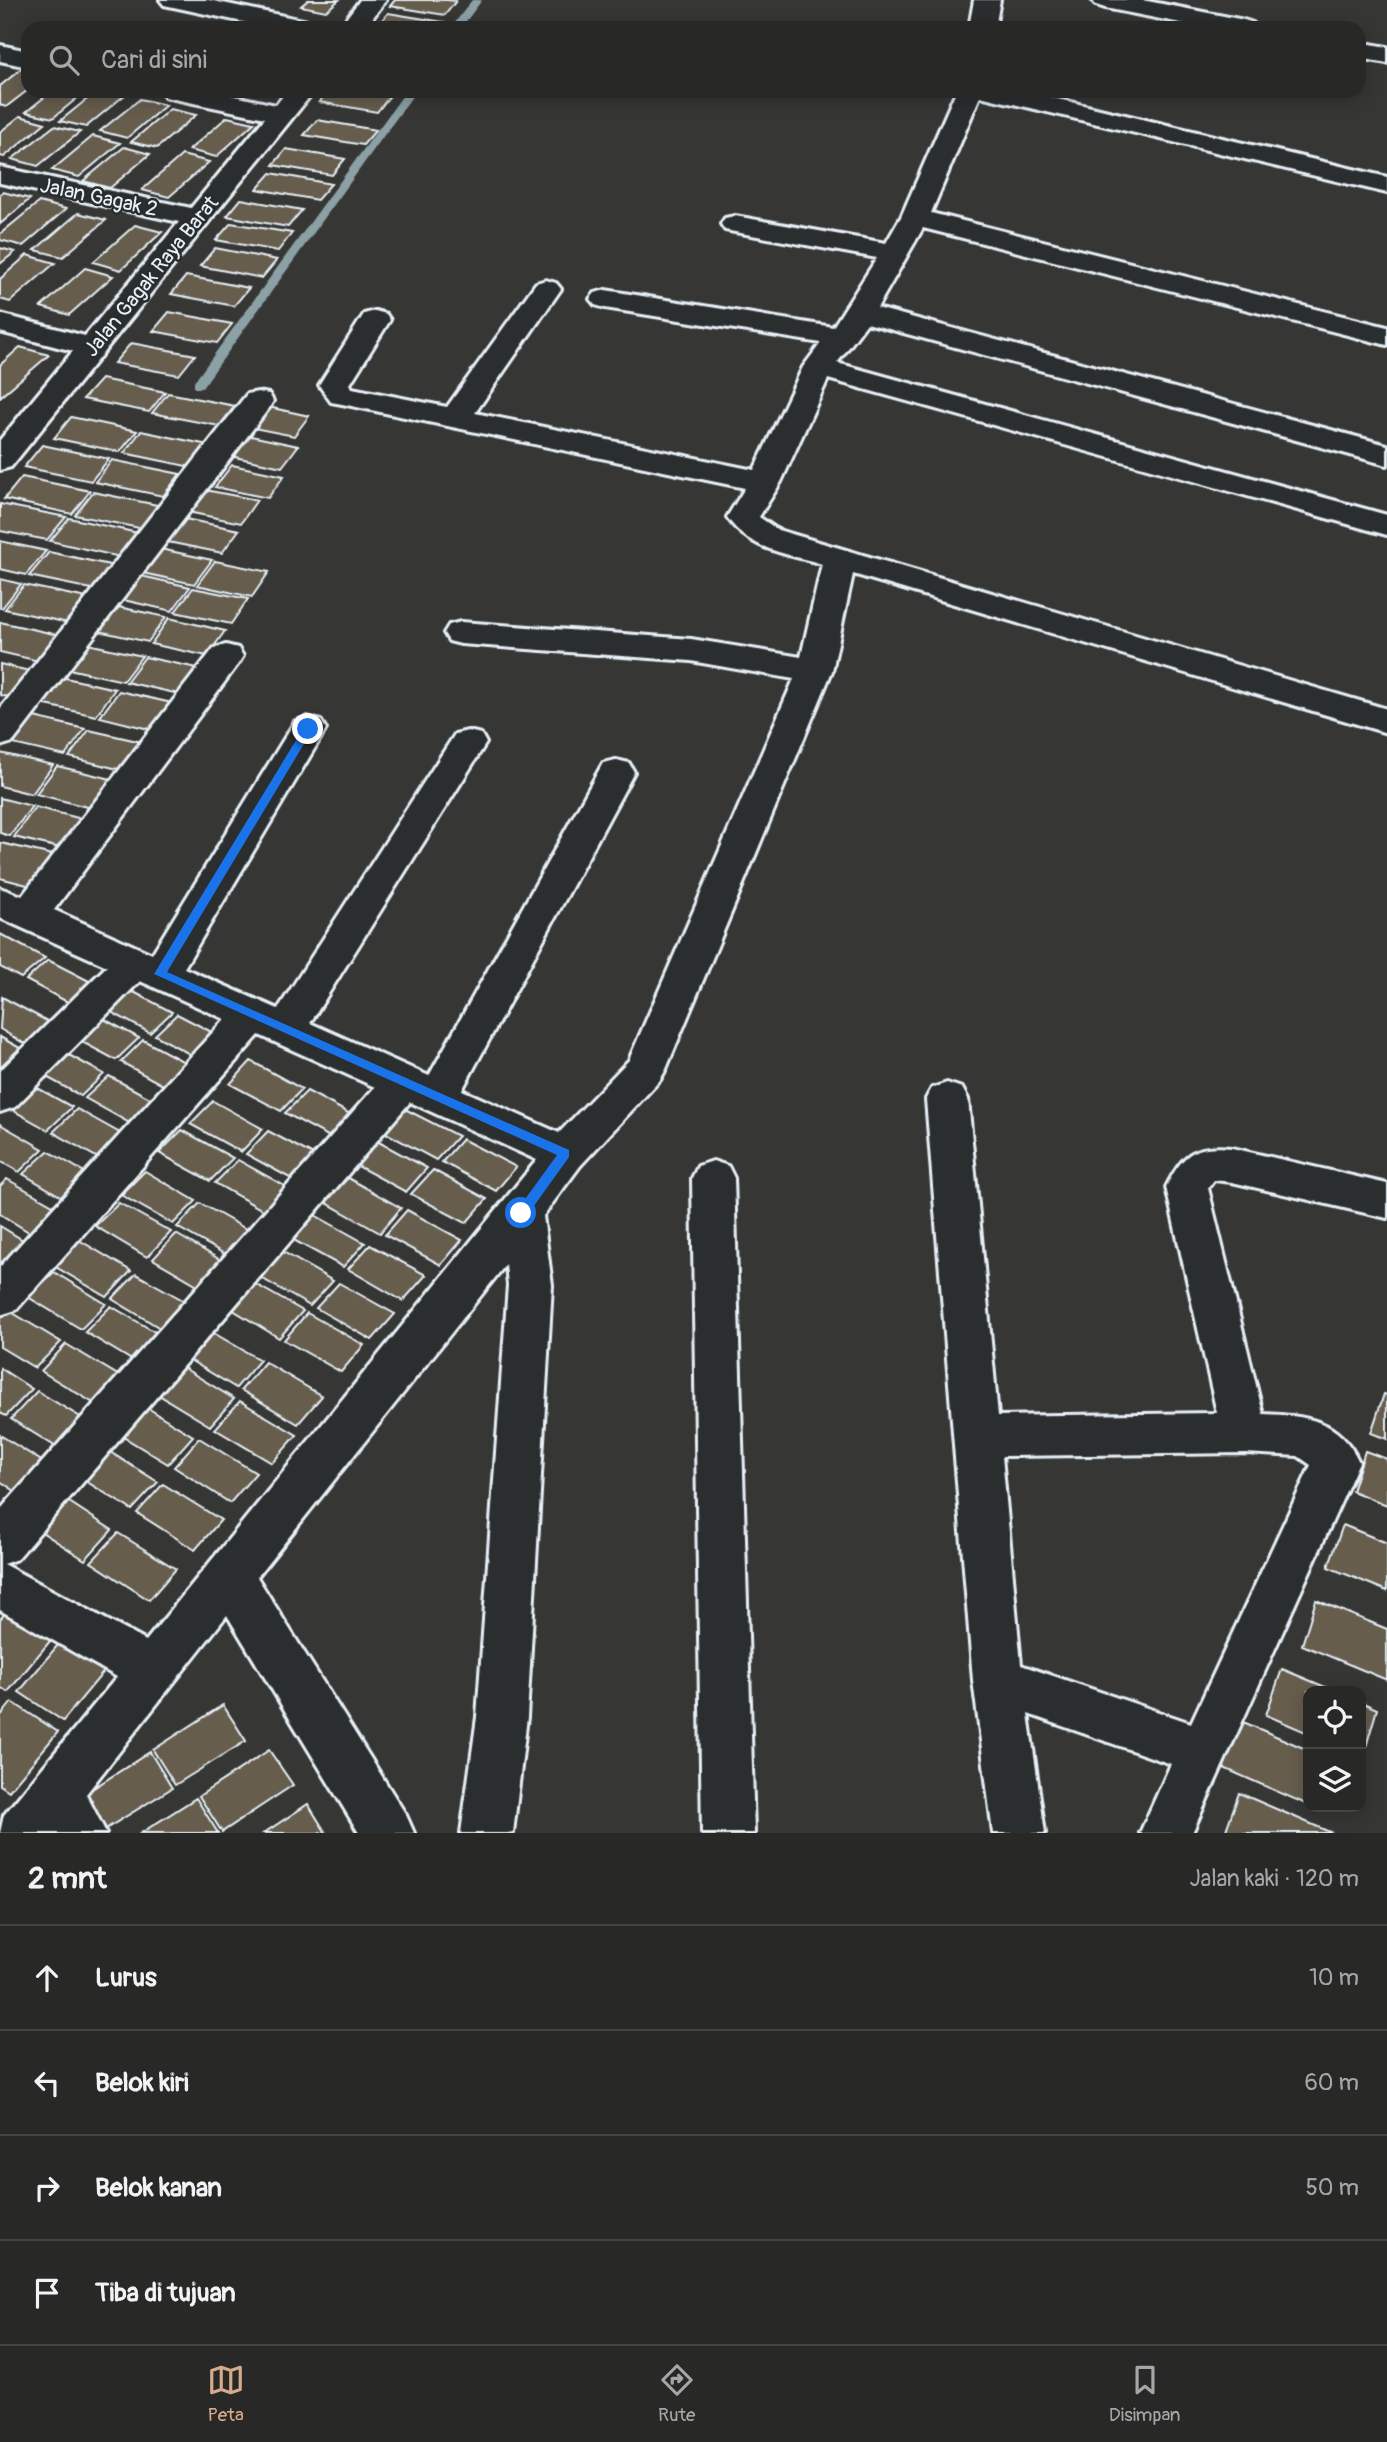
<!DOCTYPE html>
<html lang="id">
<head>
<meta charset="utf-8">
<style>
  :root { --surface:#282927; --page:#30312f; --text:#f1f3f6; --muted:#a5a6a7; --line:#444544; --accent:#d6ab8b }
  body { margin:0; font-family:Pangolin,sans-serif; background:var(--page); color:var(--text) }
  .controls { position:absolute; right:21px; bottom:21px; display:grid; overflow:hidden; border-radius:14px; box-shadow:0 4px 18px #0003 }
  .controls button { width:63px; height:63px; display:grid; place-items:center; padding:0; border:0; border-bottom:2px solid var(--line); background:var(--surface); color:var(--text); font:35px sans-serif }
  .stop { position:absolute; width:21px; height:21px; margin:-16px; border:5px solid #1a73e8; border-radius:50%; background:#fff }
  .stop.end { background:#1a73e8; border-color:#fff; box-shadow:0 2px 7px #0008 }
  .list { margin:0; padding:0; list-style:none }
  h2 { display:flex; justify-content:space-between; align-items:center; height:91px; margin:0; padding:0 28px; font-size:30px }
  h2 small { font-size:23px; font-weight:400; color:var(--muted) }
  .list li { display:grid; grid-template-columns:46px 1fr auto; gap:21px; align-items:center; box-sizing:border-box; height:105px; padding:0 28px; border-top:2px solid var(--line) }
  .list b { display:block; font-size:26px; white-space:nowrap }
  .list em { font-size:23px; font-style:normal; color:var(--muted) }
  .icon { flex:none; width:38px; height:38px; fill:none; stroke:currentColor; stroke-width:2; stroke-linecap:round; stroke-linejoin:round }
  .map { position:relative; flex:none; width:1387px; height:1833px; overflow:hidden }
  .search { position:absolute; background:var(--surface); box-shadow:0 4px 18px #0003; left:21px; right:21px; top:21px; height:77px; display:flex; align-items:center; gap:18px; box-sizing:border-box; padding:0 24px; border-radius:21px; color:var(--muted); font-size:26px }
  .sheet { height:511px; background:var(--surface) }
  nav { display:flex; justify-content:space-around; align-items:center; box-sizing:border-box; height:98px; border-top:2px solid var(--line); background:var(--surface); font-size:19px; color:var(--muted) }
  nav a { display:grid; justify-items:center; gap:4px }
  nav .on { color:var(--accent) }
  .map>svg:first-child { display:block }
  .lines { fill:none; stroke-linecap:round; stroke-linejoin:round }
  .stream { fill:#8ba1a6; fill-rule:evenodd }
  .building { fill:#665d4e; stroke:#e8f1f8; stroke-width:2 }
  .street-casing { stroke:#e8f1f8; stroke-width:6 }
  .street { fill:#2a2d2e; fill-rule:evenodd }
  .route { fill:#1a73e8 }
  .labels { text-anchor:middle; stroke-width:5; stroke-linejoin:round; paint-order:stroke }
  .far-street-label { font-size:21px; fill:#e8f1f8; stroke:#2a2d2e }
</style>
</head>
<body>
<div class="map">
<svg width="1387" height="1833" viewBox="0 0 1387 1833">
  <rect width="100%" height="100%" fill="#363734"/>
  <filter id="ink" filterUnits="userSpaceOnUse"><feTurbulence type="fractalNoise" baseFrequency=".0143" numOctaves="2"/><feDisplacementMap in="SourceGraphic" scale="14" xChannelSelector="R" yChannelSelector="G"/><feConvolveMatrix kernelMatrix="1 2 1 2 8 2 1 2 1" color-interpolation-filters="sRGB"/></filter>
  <g filter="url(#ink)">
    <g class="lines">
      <g class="stream">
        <polygon points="472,0 482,0 461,28 451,28"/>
        <polygon points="406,91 416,91 202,388 194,388 194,382"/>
      </g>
    </g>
    <g class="building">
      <polygon points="308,0 339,0 326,11 301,6"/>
      <polygon points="395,0 447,0 456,1 445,15 390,6"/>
      <polygon points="388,13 443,22 438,28 376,27"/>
      <polygon points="21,69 28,71 28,90 6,107 0,105 0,86"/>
      <polygon points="52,91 86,91 53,118 26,112"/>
      <polygon points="97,91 126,94 86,127 60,121"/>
      <polygon points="329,91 354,91 389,97 377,112 319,102"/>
      <polygon points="140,99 166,105 127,138 100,131"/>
      <polygon points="170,109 196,115 157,148 131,142"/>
      <polygon points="20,116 45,123 4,157 0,156 0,132"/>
      <polygon points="227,117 254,123 216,157 189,150"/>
      <polygon points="317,120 376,130 363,145 304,135"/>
      <polygon points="54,126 80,132 38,166 12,159"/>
      <polygon points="93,136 120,143 79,177 52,170"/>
      <polygon points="124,147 150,154 110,188 83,181"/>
      <polygon points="286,149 345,159 332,175 273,165"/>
      <polygon points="182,155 209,162 169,197 142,190"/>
      <polygon points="271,173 331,184 317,200 257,189"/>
      <polygon points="3,192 30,199 0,224 0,194"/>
      <polygon points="241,199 302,210 288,227 227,216"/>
      <polygon points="39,202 66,209 23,246 0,240 0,234"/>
      <polygon points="78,213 106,220 63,257 35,250"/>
      <polygon points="231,223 292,233 278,251 216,240"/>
      <polygon points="135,225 162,232 121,270 93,262"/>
      <polygon points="0,248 15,252 0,264"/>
      <polygon points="215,248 277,260 262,278 200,266"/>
      <polygon points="27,255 55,263 10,302 0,299 0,279"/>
      <polygon points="85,268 113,276 69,315 41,307"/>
      <polygon points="186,276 249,288 234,306 171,294"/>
      <polygon points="169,312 232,324 217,343 153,331"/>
      <polygon points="131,343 195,355 179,375 114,363"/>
      <polygon points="20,347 49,355 0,397 0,365"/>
      <polygon points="101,379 165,392 149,412 83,399"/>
      <polygon points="168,393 235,406 219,426 152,413"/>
      <polygon points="259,405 309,416 294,436 243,426"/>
      <polygon points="71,417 137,431 120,452 54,438"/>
      <polygon points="141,431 208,445 191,467 124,453"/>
      <polygon points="246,435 298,446 282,467 230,456"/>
      <polygon points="42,445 109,459 91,481 24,467"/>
      <polygon points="112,460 180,474 163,496 95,482"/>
      <polygon points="232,465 284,476 268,498 215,487"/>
      <polygon points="22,477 90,491 72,514 4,499"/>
      <polygon points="205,490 257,500 241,523 188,512"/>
      <polygon points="93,492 162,506 144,529 75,515"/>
      <polygon points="0,504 66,517 47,540 0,531"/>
      <polygon points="69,518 138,533 120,557 50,541"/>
      <polygon points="185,519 239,530 222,553 168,542"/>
      <polygon points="0,541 46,551 26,575 0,569"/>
      <polygon points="151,547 212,560 194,584 133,571"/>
      <polygon points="49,552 119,567 101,591 29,576"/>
      <polygon points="215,561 269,572 252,597 197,585"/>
      <polygon points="128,573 190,587 172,611 110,597"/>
      <polygon points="0,579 21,584 2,608 0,608"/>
      <polygon points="24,585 96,600 77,625 5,609"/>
      <polygon points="193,588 248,599 231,624 175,612"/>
      <polygon points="104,604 166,617 148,642 85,628"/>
      <polygon points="169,618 225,631 207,656 151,644"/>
      <polygon points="0,622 63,636 43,662 0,652"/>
      <polygon points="79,642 142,656 123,681 60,667"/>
      <polygon points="145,657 202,669 183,695 126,682"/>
      <polygon points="0,664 38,673 17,699 0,695"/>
      <polygon points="52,675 115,689 96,716 32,702"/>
      <polygon points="119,691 176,704 157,731 100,717"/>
      <polygon points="21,714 85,729 65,756 0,741"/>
      <polygon points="89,730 146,743 126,771 69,757"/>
      <polygon points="0,753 53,765 32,794 0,786"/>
      <polygon points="57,766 115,780 95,809 36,794"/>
      <polygon points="0,798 32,806 10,836 0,833"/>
      <polygon points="35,807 94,822 73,851 14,837"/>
      <polygon points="1,843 61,857 39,888 0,878"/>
      <polygon points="0,934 45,958 21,978 0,967"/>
      <polygon points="48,960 95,984 73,1005 26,980"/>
      <polygon points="124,987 172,1012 150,1033 102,1007"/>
      <polygon points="2,997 49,1022 25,1044 0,1029"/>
      <polygon points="91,1012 139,1038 116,1060 67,1034"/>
      <polygon points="177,1014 227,1040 204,1062 155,1035"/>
      <polygon points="0,1037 20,1048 0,1067"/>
      <polygon points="143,1040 192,1066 170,1089 121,1062"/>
      <polygon points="56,1048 104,1074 81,1096 32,1069"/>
      <polygon points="251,1061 302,1089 281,1111 230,1084"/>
      <polygon points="109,1076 159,1103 135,1126 85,1098"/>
      <polygon points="23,1080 72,1107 48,1130 0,1103"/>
      <polygon points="307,1091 358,1118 337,1141 285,1113"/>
      <polygon points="213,1101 263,1129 241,1152 190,1124"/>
      <polygon points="77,1109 127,1137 103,1161 53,1132"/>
      <polygon points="405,1109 458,1136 436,1160 384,1132"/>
      <polygon points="0,1124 43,1149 19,1172 0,1161"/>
      <polygon points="182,1130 233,1158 210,1181 159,1153"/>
      <polygon points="268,1131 321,1159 299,1183 246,1154"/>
      <polygon points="462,1139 516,1167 496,1191 442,1162"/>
      <polygon points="375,1140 427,1168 406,1192 352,1163"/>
      <polygon points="48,1151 98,1180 74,1204 23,1174"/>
      <polygon points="238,1160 290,1189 268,1213 215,1183"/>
      <polygon points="433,1170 487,1199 466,1223 411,1194"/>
      <polygon points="145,1171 196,1201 173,1224 121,1195"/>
      <polygon points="348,1178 401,1208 380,1233 325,1202"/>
      <polygon points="7,1179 58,1208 32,1234 0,1214 0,1186"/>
      <polygon points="119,1203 171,1232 147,1257 95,1226"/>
      <polygon points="200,1203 253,1233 230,1257 177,1227"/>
      <polygon points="407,1210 462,1240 441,1265 385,1235"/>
      <polygon points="311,1213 365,1243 343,1267 288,1237"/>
      <polygon points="0,1226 26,1242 1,1267 0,1266"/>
      <polygon points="176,1234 229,1265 206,1290 153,1259"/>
      <polygon points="79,1240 131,1271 107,1297 54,1266"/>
      <polygon points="370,1245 426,1275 403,1301 348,1269"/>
      <polygon points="280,1250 333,1281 310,1306 256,1275"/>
      <polygon points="54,1272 106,1304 81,1329 28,1297"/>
      <polygon points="136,1274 190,1304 165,1331 112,1299"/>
      <polygon points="248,1280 303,1311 279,1338 225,1305"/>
      <polygon points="339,1283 395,1314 372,1340 316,1308"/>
      <polygon points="111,1306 165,1338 140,1365 85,1332"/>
      <polygon points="8,1310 61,1342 35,1368 0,1347 0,1318"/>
      <polygon points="307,1313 364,1345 341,1372 284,1340"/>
      <polygon points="205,1328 260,1360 236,1388 180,1354"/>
      <polygon points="66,1344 121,1377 95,1404 41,1371"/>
      <polygon points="265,1362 322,1396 298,1424 241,1390"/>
      <polygon points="179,1365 234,1399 210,1426 154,1392"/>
      <polygon points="0,1368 32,1389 6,1416 0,1413"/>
      <polygon points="37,1391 92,1424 66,1453 11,1419"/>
      <polygon points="1384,1394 1387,1395 1387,1439 1371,1433"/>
      <polygon points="240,1401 297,1435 272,1463 215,1429"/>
      <polygon points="138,1402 193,1436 168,1464 112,1430"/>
      <polygon points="0,1435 51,1467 24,1497 0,1481"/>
      <polygon points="199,1438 256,1473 230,1503 174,1467"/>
      <polygon points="102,1447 158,1482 132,1510 76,1475"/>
      <polygon points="1365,1451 1387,1459 1387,1505 1352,1491"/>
      <polygon points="163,1484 221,1520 195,1550 137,1513"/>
      <polygon points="57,1494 112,1530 85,1560 28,1523"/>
      <polygon points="1343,1525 1387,1543 1387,1591 1328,1567"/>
      <polygon points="118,1533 176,1569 149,1600 91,1562"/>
      <polygon points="1316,1600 1387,1629 1387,1680 1302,1645"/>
      <polygon points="11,1607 55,1635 8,1692 0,1687 0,1619"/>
      <polygon points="66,1635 111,1663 63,1721 19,1692"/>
      <polygon points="1282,1669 1335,1691 1308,1691 1308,1733 1266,1715"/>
      <polygon points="12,1702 58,1732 9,1791 0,1785 0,1717"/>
      <polygon points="1361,1702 1377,1709 1363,1757 1361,1756"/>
      <polygon points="223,1705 246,1741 175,1785 153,1750"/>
      <polygon points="1234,1718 1308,1750 1308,1805 1217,1765"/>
      <polygon points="269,1750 293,1785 222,1832 199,1796"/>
      <polygon points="150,1752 172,1788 99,1833 78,1798"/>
      <polygon points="1239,1793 1332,1833 1225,1833"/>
      <polygon points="196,1798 218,1833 141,1833"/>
      <polygon points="308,1804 326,1833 264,1833"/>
    </g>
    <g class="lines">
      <defs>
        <g id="street">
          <polygon points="160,0 209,0 317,23 321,28 271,28 164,5"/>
          <polygon points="360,0 386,0 365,28 339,28"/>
          <polygon points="974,0 1000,0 995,28 969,28"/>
          <polygon points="1092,0 1142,0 1244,20 1253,23 1257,28 1206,28 1105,8 1096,5"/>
          <polygon points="1359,42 1387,47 1387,63 1359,58"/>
          <polygon points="0,45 28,51 28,67 0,61"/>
          <polygon points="161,91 211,91 276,105 287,91 314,91 11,467 0,470 0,440 73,351 0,332 0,314 85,336 179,222 0,183 0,167 191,208 265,118 165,97"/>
          <path d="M956,91H1024L1387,177V193L980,96L931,213L1387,327V345L923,228L877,308L1387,445V465L867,323L837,363L1387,515V535L828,379L781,482L759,517L778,530L1387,709V733L853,574L832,671L666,1069L660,1080L580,1166L543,1216L552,1285L527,1717L513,1833H461L477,1717L508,1285L506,1264L257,1577L406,1815L414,1833H359L227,1615L86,1794L106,1833H0L4,1815L117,1677L0,1610V1510L375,1087L259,1035L16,1310L0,1315V1267L225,1019L140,981L15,1107L0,1112V1071L107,966L0,918V888L22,896L214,648L226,645L238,648L243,656L238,664L54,910L152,954L295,721L308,717L321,721L326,729L184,968L278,1009L455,734L468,731L481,734L486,743L310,1023L429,1076L603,763L616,760L629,763L634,772L462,1090L559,1133L629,1060L794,679L691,661L461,644L449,641L444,633L449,625L461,622L691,639L801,657L822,564C785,553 749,550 727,517L745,488L342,404L331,402L319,385L364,314L375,311L386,314L390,320L350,384L352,388L447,407L536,283L546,280L556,283L561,289L475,413L754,470L803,367L821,343L605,308L595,305L590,299L595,293L605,290L833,327L877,258L735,232L725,230L721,224L725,218L735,216L886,243L901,217ZM410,1102L537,1160L146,1641L3,1564L17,1559Z"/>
          <polygon points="258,392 269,394 273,401 269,408 13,742 0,746 0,709 247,394"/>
          <path d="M947,1083L962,1088L968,1099L998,1416L1217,1413L1166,1187C1183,1154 1194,1144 1232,1148L1387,1184V1218L1232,1182L1214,1180L1208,1188L1263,1414C1307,1416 1339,1419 1359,1462L1192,1833H1140L1171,1764L1028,1714L1045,1833H993L973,1680L926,1099L932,1088ZM1245,1453L1298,1456L1311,1465L1191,1723L1021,1665L1002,1456Z"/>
          <polygon points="713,1161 728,1166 734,1178 754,1833 702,1833 692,1178 698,1166"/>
        </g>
      </defs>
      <use href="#street" class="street-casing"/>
      <use href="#street" class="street"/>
    </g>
  </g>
  <polygon class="route" points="304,727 313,729 167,972 569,1150 569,1157 526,1217 521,1218 515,1213 557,1155 154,974"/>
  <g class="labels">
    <g class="far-street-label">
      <text transform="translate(99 197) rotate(12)" y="7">Jalan Gagak 2</text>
      <text transform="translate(151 276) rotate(-51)" y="7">Jalan Gagak Raya Barat</text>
    </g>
  </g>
</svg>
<div class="controls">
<button><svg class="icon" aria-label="locate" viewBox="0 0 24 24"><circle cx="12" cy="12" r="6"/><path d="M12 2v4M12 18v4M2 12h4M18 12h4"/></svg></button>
<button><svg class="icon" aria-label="layers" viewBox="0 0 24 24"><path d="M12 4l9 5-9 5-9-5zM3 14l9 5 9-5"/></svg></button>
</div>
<div class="stop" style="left:521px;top:1213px"></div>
<div class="stop end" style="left:308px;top:729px"></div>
<div class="search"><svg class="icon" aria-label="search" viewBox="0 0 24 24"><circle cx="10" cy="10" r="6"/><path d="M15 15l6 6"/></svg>Cari di sini</div>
</div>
<section class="sheet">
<h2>2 mnt<small>Jalan kaki · 120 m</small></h2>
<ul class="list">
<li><svg class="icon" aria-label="ahead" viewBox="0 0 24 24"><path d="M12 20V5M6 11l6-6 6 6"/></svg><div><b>Lurus</b></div><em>10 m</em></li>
<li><svg class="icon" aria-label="left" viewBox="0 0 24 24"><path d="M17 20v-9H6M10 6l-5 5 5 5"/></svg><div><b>Belok kiri</b></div><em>60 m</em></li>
<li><svg class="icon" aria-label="right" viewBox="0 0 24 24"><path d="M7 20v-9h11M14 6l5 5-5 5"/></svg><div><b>Belok kanan</b></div><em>50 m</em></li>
<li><svg class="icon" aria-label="arrive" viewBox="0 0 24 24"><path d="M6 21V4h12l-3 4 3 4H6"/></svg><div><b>Tiba di tujuan</b></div></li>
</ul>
</section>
<nav>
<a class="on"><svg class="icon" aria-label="map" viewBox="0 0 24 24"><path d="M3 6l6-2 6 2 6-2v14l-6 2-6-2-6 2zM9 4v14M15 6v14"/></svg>Peta</a>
<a><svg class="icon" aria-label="directions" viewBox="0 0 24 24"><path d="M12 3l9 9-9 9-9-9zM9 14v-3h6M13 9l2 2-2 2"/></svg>Rute</a>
<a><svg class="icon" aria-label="saved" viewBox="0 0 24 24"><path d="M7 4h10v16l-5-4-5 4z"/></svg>Disimpan</a>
</nav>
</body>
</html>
